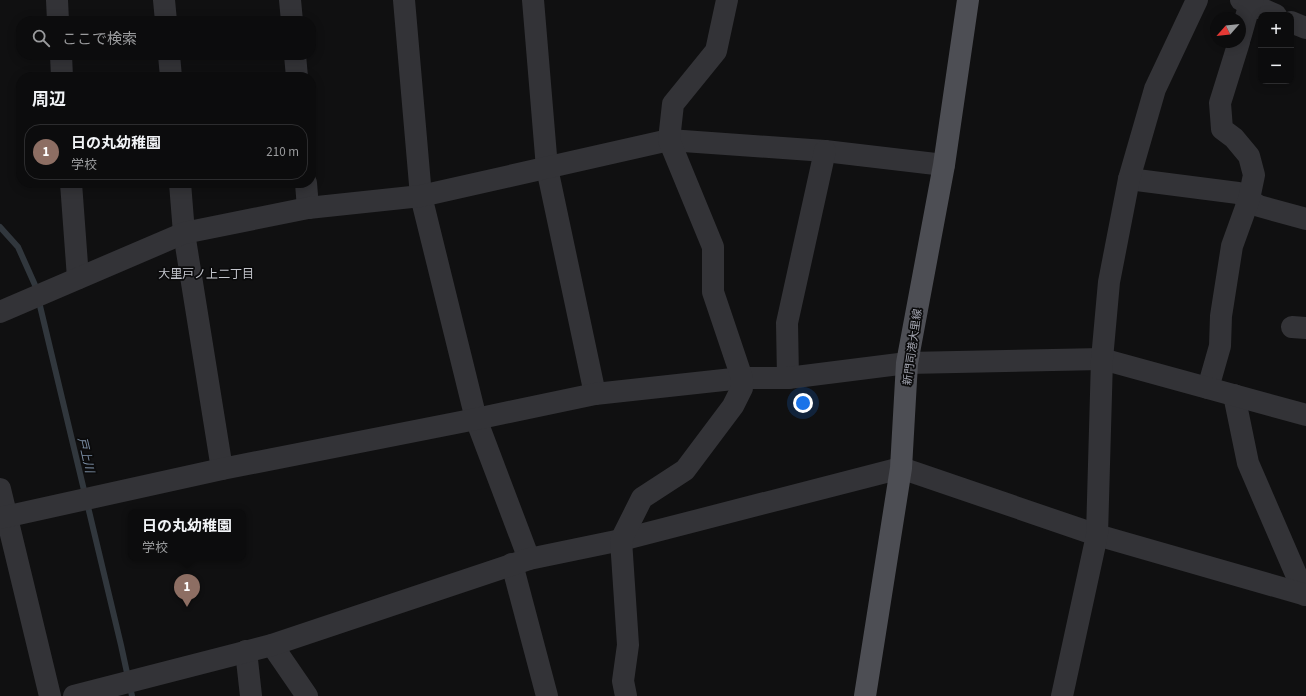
<!DOCTYPE html>
<html lang="ja">
<head>
<meta charset="utf-8">
<style>
  :root { --surface:#0c0c0d; --page:#151516; --text:#f1f3f6; --muted:#9a9b9d; --line:#2c2c2e; --accent:#0f766e }
  body { margin:0; font-family:"Source Sans 3","Noto Sans JP",sans-serif; background:var(--page); color:var(--text) }
  .controls { position:absolute; right:12px; top:12px; display:grid; overflow:hidden; border-radius:8px; box-shadow:0 2px 10px #0003 }
  .controls button { width:36px; height:36px; display:grid; place-items:center; padding:0; border:0; border-bottom:1px solid var(--line); background:var(--surface); color:var(--text); font:20px sans-serif }
  .compass { position:absolute; left:1210px; top:12px; width:36px; height:36px; border-radius:50%; background:var(--surface); box-shadow:0 2px 10px #0003; rotate:243deg }
  .you { position:absolute; left:803px; top:403px; width:14px; height:14px; margin:-10px; border:3px solid #fff; border-radius:50%; background:#1a73e8; box-shadow:0 0 0 6px #1a73e833 }
  .badge { display:grid; place-items:center; width:26px; height:26px; border-radius:50%; background:var(--accent); color:#fff; font-size:13px; font-weight:700 }
  .pin { position:absolute; translate:-50% -33px; filter:drop-shadow(0 1px 2px #0008) }
  .pin::after { content:''; position:absolute; top:21px; width:14px; height:12px; background:inherit; clip-path:polygon(0 0,100% 0,50% 100%) }
  .popup { position:absolute; left:128px; top:509px; width:118px; height:52px; box-sizing:border-box; display:grid; place-content:center; border-radius:8px; background:var(--surface); filter:drop-shadow(0 1px 3px #0005); font-size:13px; white-space:nowrap; color:var(--muted) }
  .popup b { font-size:15px; color:var(--text) }
  .popup::after { content:''; position:absolute; left:50%; top:100%; margin-left:-8px; border:8px solid transparent; border-top-color:var(--surface) }
  .list { margin:0; padding:0; list-style:none }
  h2 { display:flex; justify-content:space-between; align-items:center; height:52px; margin:0; padding:0 16px; font-size:17px }
  h2 small { font-size:13px; font-weight:400; color:var(--muted) }
  .list li { display:grid; grid-template-columns:26px 1fr auto; gap:12px; align-items:center; box-sizing:border-box; height:56px; margin:0 8px 8px; padding:0 8px; border:1px solid var(--line); border-radius:16px }
  .list b { display:block; font-size:15px; white-space:nowrap }
  .list p { margin:0; font-size:13px; white-space:nowrap; color:var(--muted) }
  .list em { font-size:13px; font-style:normal; color:var(--muted) }
  .icon { flex:none; width:22px; height:22px; fill:none; stroke:currentColor; stroke-width:2; stroke-linecap:round; stroke-linejoin:round }
  .map { position:relative; flex:none; width:1306px; height:696px; overflow:hidden }
  .search { position:absolute; background:var(--surface); box-shadow:0 2px 10px #0003; left:16px; top:16px; width:300px; height:44px; display:flex; align-items:center; gap:10px; box-sizing:border-box; padding:0 14px; border-radius:16px; color:var(--muted); font-size:15px }
  .panel { position:absolute; background:var(--surface); box-shadow:0 2px 10px #0003; left:16px; top:72px; width:300px; height:116px; border-radius:16px }
  .map>svg:first-child { display:block }
  .lines { fill:none; stroke-linecap:round; stroke-linejoin:round }
  .stream { stroke:#31373d; stroke-width:6 }
  .minor { stroke:#333337; stroke-width:22 }
  .major { stroke:#4d4e54; stroke-width:22 }
  .labels { text-anchor:middle; stroke-width:3.5; stroke-linejoin:round; paint-order:stroke }
  .street-label { font-size:11px; fill:#a3a5b0; stroke:#0b0b0c }
  .neighbourhood-label { font-size:12px; fill:#c3c5cc; stroke:#0b0b0c }
  .water-label { font-size:12px; font-style:italic; fill:#7d90a7; stroke:#0b0b0c }
</style>
</head>
<body>
<div class="map">
<svg width="1306" height="696" viewBox="0 0 1306 696">
  <rect width="100%" height="100%" fill="#101011"/>
  <g class="lines">
    <polyline class="stream" points="0,227 18,247 35,285 121,645 132,696"/>
    <g class="minor">
      <polyline points="57,0 58,21"/>
      <polyline points="164,0 166,21"/>
      <polyline points="290,0 292,21"/>
      <polyline points="404,0 421,196 476,419 529,559"/>
      <polyline points="533,0 547,168 595,394"/>
      <polyline points="1241,0 1276,15"/>
      <polyline points="1291,22 1306,28"/>
      <polyline points="1240,38 1250,3 1253,0"/>
      <polyline points="61,55 62,77"/>
      <polyline points="169,55 171,77"/>
      <polyline points="295,55 297,77"/>
      <polyline points="1129,179 1238,193 1259,206 1306,219"/>
      <polyline points="71,183 78,278"/>
      <polyline points="180,183 184,233 222,469"/>
      <polyline points="306,183 308,208"/>
      <polyline points="0,312 184,233 308,208 421,196 669,140 825,151 944,165"/>
      <polyline points="1292,327 1306,328"/>
      <polyline points="788,378 787,323 825,151"/>
      <polyline points="1208,388 1220,346 1221,316 1232,246 1249,199 1254,175 1249,156 1234,138 1222,129 1220,103 1239,42"/>
      <polyline points="1234,395 1248,463 1305,595"/>
      <polyline points="0,489 50,696"/>
      <polyline points="0,518 222,469 476,419 595,394 742,378 788,378 907,363 1102,359 1306,415"/>
      <polyline points="512,564 547,696"/>
      <polyline points="272,645 307,696"/>
      <polyline points="246,651 251,696"/>
      <polyline points="74,696 272,645 529,559 621,540 901,468 1097,535 1306,595"/>
      <polyline points="626,696 623,681 628,645 621,540 642,498 685,470 733,406 742,388 742,378 713,292 713,247 669,140 673,104 716,51 727,0"/>
      <polyline points="1062,696 1097,535 1102,359 1109,282 1129,179 1155,89 1197,0"/>
    </g>
    <polyline class="major" points="865,696 901,468 907,363 944,165 968,0"/>
  </g>
  <g class="labels">
    <g class="street-label">
      <text transform="translate(912 347) rotate(-82)" y="4">新門司港大里線</text>
    </g>
    <g class="neighbourhood-label">
      <text x="206" y="278">大里戸ノ上二丁目</text>
    </g>
    <g class="water-label">
      <text transform="translate(86 455) rotate(77)" y="4">戸上川</text>
    </g>
  </g>
</svg>
<div class="controls">
<button>+</button>
<button>−</button>
</div>
<svg class="compass" viewBox="-18 -18 36 36"><path d="M0-13l5 13h-10z" fill="#e53935"/><path d="M0 13l5-13h-10z" fill="#9a9b9d"/></svg>
<div class="you"></div>
<div class="pin badge" style="left:187px;top:607px;background:#8d6e63">1</div>
<div class="popup"><b>日の丸幼稚園</b>学校</div>
<div class="search"><svg class="icon" aria-label="search" viewBox="0 0 24 24"><circle cx="10" cy="10" r="6"/><path d="M15 15l6 6"/></svg>ここで検索</div>
<section class="panel">
<h2>周辺<small></small></h2>
<ul class="list">
<li><span class="badge" style="background:#8d6e63">1</span><div><b>日の丸幼稚園</b><p>学校</p></div><em>210 m</em></li>
</ul>
</section>
</div>
</body>
</html>
